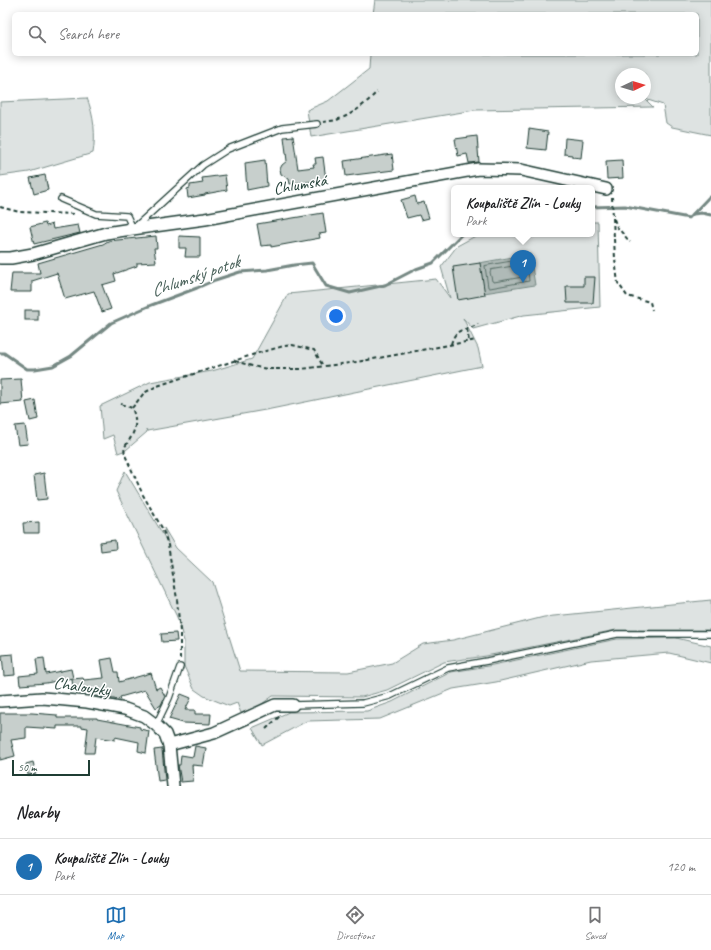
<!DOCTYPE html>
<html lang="en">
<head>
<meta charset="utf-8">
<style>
  :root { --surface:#fff; --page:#f6f6f6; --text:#202124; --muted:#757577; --line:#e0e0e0; --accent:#1f6fb2 }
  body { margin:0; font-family:Caveat,sans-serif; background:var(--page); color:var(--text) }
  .compass { position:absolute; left:615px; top:68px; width:36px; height:36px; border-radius:50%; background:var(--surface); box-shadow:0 2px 10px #0003; rotate:86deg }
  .scale { position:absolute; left:12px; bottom:10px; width:78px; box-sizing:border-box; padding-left:4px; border:2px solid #1f3d34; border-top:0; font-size:11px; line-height:14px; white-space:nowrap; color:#1f3d34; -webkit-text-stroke:3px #fff; paint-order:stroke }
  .you { position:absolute; left:336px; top:316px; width:14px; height:14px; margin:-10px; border:3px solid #fff; border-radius:50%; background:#1a73e8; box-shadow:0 0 0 6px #1a73e833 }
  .badge { display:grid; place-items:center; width:26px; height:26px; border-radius:50%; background:var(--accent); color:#fff; font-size:13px; font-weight:700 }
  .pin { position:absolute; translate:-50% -33px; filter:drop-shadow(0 1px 2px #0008) }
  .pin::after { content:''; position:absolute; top:21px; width:14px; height:12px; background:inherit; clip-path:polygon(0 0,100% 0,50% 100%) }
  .popup { position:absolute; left:451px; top:185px; width:144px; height:52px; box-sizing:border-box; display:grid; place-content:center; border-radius:6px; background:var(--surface); filter:drop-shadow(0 1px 3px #0005); font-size:13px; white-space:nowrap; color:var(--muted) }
  .popup b { font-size:15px; color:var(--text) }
  .popup::after { content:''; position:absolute; left:50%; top:100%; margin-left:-8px; border:8px solid transparent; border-top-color:var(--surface) }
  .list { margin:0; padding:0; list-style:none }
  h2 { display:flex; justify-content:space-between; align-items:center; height:52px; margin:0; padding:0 16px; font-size:17px }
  h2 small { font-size:13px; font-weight:400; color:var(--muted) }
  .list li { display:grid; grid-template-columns:26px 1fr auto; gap:12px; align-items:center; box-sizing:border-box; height:56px; padding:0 16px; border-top:1px solid var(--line) }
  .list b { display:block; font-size:15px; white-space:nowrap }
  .list p { margin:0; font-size:13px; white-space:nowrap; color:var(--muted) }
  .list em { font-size:13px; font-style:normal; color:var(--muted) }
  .icon { flex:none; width:22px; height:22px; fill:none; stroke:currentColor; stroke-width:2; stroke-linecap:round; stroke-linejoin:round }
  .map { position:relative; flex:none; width:711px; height:786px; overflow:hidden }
  .search { position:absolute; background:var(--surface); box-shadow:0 2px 10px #0003; left:12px; right:12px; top:12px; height:44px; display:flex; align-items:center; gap:10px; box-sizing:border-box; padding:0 14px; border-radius:6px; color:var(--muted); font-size:15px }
  .sheet { height:108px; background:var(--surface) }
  nav { display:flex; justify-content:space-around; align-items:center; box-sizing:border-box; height:56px; border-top:1px solid var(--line); background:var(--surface); font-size:11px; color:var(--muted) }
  nav a { display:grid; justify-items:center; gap:2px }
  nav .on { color:var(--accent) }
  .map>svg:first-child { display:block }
  .green { fill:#dee3e2; stroke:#7e908b }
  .water { fill:#afbab7; stroke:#758883 }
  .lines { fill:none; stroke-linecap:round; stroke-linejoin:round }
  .shore { stroke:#596f68; stroke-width:1 }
  .stream { stroke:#758883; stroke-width:3 }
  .building { fill:#c7cfcc; stroke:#1f3d34 }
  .service-casing { stroke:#1f3d34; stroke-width:8 }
  .minor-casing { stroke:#1f3d34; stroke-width:14 }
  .path { stroke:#1f3d34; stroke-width:2; stroke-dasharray:4 3; stroke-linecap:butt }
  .service { stroke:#fff; stroke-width:5.5 }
  .minor { stroke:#fff; stroke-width:11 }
  .labels { text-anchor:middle; stroke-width:3; stroke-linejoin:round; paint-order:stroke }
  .street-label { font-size:17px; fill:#1f3d34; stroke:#fff }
  .water-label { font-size:18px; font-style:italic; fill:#4a625b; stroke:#fff }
</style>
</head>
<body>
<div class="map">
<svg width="711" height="786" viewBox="0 0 711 786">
  <rect width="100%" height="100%" fill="#fff"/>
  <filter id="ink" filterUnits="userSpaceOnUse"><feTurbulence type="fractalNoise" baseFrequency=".025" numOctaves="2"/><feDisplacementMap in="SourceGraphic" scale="8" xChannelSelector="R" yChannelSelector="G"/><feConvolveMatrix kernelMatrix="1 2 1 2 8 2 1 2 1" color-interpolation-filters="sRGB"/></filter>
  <g filter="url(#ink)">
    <g class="green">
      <polygon points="375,0 711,0 711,135 672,127 666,123 663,105 648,100 645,97 645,74 621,74 621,98 644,98 653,107 475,110 311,137 307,110 328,101 369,69 370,54 697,54 697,14 373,14"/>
      <path d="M87,98C94,116 96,135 93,153L29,172L0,176V102Z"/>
      <polygon points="592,222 598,222 600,307 524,315 473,329 463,318 478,348 482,366 271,409 147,431 146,429 147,432 126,450 118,453 113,435 103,439 100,406 150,382 212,371 252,359 288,294 436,279 450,298 441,267 457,246 479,234 592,234"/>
      <polygon points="125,471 168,543 164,528 176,548 212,582 240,671 348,672 392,663 423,644 453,640 544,617 711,600 711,630 616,630 486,656 444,662 387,690 362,697 273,696 259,706 241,713 237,703 229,706 204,696 194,689 184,666 184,641 177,617 116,491"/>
      <polygon points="676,638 711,646 711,663 669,653 591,660 496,682 453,689 380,719 307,721 262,745 252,728 289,712 367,711 392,702 451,672 488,666 617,639"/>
    </g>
    <polygon class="water" points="530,254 535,285 484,293 479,263"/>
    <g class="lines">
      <g class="shore">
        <polygon points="525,259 527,261 529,281 490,288 488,287 485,266"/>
        <path d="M521,265C524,267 525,275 523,277L494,282L492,281L490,272L491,270Z"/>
      </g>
      <g class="stream">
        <polyline points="592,207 625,206 689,218 709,197 711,197"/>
        <polyline points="693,214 702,213 711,215"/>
        <polyline points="0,353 4,353 27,369 35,369 53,366 71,356 111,323 149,306 197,288 215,280 240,272 267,270 294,265 312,263 326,286 350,293 385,285 416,269 433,263 462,234"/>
      </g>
    </g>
    <g class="building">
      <polygon points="529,129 548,132 546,150 527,148"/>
      <polygon points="293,136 298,169 314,167 313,164 316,164 315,158 323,157 326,180 290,184 289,179 281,174 280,169 282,165 287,161 284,137"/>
      <polygon points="477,136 479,162 469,163 467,154 458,156 455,139"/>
      <polygon points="565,138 583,140 581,158 572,157 572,155 564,154"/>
      <polygon points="392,154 394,170 346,176 344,161"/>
      <polygon points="265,160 267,186 247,190 245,163"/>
      <polygon points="622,160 623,178 607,179 606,161"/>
      <polygon points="45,175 48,190 34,194 30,178"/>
      <polygon points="225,175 227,190 205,194 205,195 188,198 187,189 190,188 190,185 203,183 202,178"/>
      <polygon points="415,196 417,204 424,202 429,218 421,220 419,215 407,218 401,200"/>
      <polygon points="323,213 326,233 319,234 320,238 271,247 271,245 261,246 257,224"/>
      <polygon points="45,223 46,226 52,224 53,229 78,225 80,233 34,244 30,227"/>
      <polygon points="156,236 157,248 154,248 156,262 137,263 137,266 114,274 116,281 102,285 111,309 102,312 94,291 65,299 57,273 32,281 32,292 10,292 12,273 40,273 38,263 103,244 108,241"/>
      <polygon points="179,236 200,237 200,257 185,257 186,248 179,248"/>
      <polygon points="480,263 485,295 458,300 453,267"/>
      <polygon points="584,277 595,277 593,303 567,303 566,286 584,286"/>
      <rect x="25" y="310" width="13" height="10"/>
      <polygon points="21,379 23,402 0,404 0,380"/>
      <polygon points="35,400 38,419 30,421 26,402"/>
      <polygon points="25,425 28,444 18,445 15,426"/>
      <polygon points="44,473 47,499 37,500 34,475"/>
      <polygon points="39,522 39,533 24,533 23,523"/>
      <polygon points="115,540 116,549 101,551 100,542"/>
      <polygon points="176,633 177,641 162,642 161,634"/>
      <polygon points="13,654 15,675 4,676 2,655"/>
      <polygon points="44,658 46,674 71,669 73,678 46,683 20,685 19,676 38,674 36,659"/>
      <polygon points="112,658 115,672 118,672 119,682 151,673 156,689 160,687 165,696 161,705 156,708 145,690 120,697 121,700 91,696 91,691 83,692 83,688 73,689 72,679 83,678 84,680 104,678 101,660"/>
      <polygon points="181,694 191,698 185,710 195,710 195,714 211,714 210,724 183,723 169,719"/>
      <polygon points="0,713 32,713 57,715 57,718 97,718 97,719 140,727 140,729 149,731 146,753 138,751 139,742 115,737 115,740 96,737 94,753 85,753 88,728 81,727 81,726 57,726 57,729 26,727 26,738 11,740 15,756 0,760"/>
      <polygon points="195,746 206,748 203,766 192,765 193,781 181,782 178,765 180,765 181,755 193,757"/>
      <polygon points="162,749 165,780 158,781 154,750"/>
      <polygon points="33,762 36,774 28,775 26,764"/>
    </g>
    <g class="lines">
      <defs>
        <g id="service">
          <polyline points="61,199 96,214 127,216 133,229 203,165 228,149 282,128 317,124"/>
          <polyline points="293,705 363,703 390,696 448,668 487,661 617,634 711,634"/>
          <polyline points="156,725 169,698 180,667"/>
        </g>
        <g id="minor">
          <polyline points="0,258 11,258 33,254 106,233 125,230 205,219 478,169 521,170 606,189"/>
          <polyline points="0,701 42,698 55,699 87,702 125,709 144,716 156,725 165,734 169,745 173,786"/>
          <polyline points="169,745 214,733 275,705 293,705"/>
        </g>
      </defs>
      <use href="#service" class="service-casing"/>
      <use href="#minor" class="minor-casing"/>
      <g class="path">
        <path d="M323,122C328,121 334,121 339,119C354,114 366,103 377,92"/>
        <polyline points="612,197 615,259 618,283 627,296 650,302 652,310"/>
        <polyline points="0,207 19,212 75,214"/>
        <polyline points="614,219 617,227 630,242"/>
        <polyline points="467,329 469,341"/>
        <path d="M451,344C456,326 465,332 478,324"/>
        <polyline points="235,361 252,366 267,369 301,369 357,362 476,340"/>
        <path d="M121,404L132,408C139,425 134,434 124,448L125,455L143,495L162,528L168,545L177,599L180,632V659"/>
        <polyline points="132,408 144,393 157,386 258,353 284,346 292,345 314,350 323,366"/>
        <polyline points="266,729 281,715"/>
      </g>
      <use href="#service" class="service"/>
      <use href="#minor" class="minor"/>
    </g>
  </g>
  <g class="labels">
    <g class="street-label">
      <text transform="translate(300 184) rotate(-10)" y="6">Chlumská</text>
      <text transform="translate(82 686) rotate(8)" y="6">Chaloupky</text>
    </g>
    <g class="water-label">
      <text transform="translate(195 276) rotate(-19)" y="6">Chlumský potok</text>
    </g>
  </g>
</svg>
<svg class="compass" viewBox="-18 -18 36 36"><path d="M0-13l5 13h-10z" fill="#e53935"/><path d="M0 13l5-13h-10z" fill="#757577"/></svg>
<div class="scale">50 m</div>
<div class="you"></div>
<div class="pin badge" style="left:523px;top:283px">1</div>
<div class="popup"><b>Koupaliště Zlín - Louky</b>Park</div>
<div class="search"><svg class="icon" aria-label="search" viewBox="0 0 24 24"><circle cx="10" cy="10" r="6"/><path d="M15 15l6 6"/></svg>Search here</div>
</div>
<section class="sheet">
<h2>Nearby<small></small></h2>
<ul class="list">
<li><span class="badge">1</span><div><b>Koupaliště Zlín - Louky</b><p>Park</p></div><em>120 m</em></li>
</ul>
</section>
<nav>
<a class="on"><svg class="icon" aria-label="map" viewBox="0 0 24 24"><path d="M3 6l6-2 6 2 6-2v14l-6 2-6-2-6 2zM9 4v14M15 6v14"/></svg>Map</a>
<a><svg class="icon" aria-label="directions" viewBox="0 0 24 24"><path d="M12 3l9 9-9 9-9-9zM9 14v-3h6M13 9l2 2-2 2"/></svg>Directions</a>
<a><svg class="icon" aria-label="saved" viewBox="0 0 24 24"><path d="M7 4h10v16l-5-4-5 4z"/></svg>Saved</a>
</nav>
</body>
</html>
